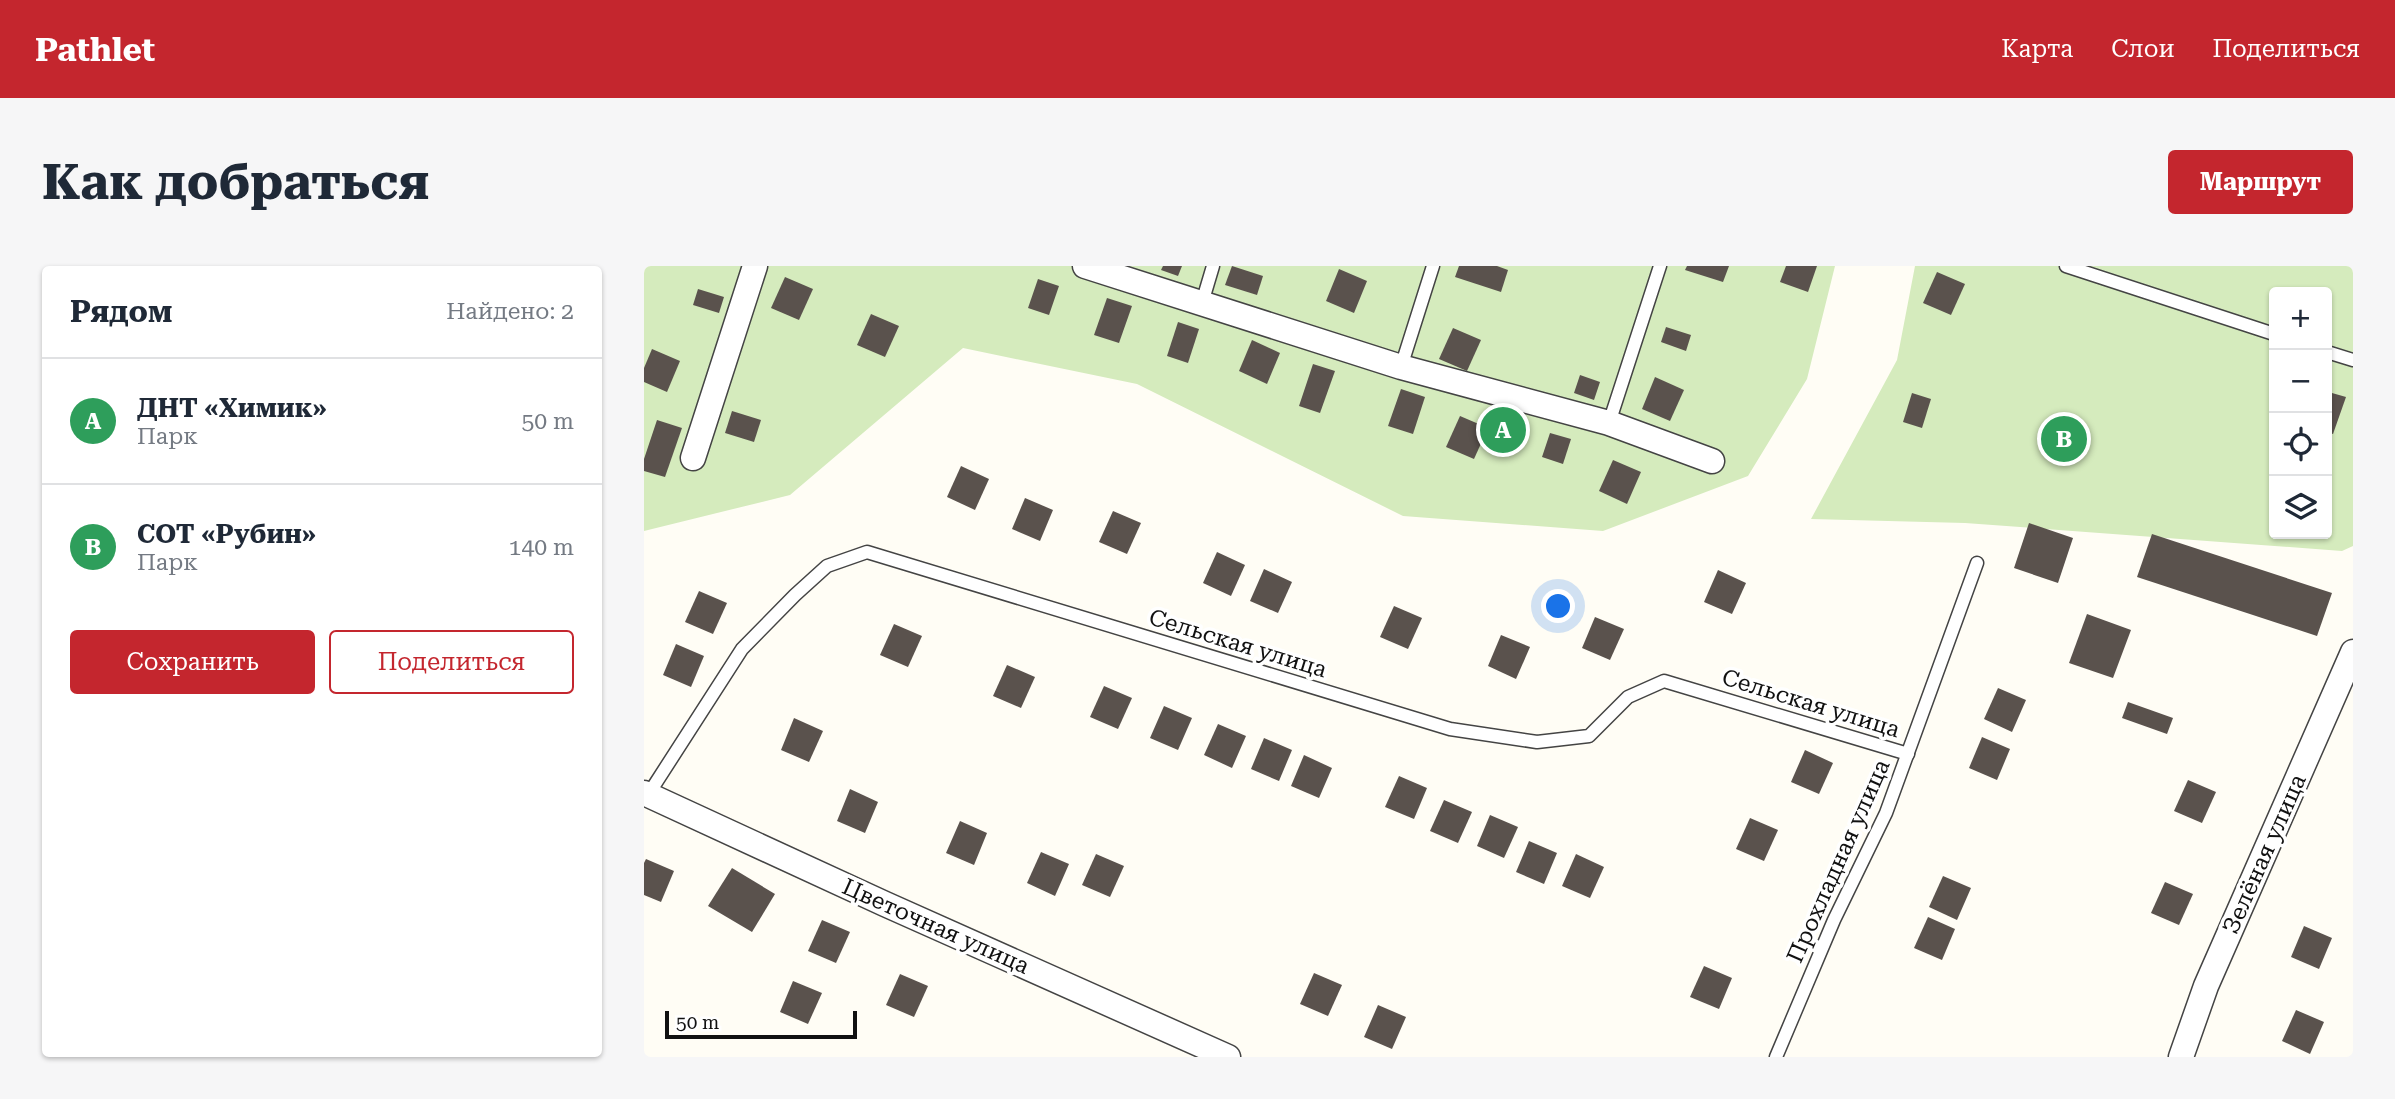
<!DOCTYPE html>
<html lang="ru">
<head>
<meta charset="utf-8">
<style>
  :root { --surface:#fff; --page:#f6f6f7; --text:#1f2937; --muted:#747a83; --line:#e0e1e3; --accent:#c4262e }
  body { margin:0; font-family:"Roboto Serif",serif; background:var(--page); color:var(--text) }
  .controls { position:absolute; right:21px; top:21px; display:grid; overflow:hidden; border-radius:7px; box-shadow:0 2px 5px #0004 }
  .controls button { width:63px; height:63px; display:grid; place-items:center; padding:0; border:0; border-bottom:2px solid var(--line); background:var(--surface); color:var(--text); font:35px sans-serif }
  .scale { position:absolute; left:21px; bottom:18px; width:192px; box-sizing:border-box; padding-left:7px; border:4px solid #111; border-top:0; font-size:19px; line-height:24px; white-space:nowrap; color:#111; -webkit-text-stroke:5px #fff; paint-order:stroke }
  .you { position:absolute; left:915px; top:341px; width:24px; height:24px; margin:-18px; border:5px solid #fff; border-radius:50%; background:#1a73e8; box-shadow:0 0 0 10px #1a73e833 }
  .badge { display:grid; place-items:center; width:46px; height:46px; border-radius:50%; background:var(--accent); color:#fff; font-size:23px; font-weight:700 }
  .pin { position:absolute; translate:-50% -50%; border:4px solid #fff; box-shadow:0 2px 7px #0006 }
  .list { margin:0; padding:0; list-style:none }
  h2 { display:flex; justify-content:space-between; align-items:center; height:91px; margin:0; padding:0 28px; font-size:30px }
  h2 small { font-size:23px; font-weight:400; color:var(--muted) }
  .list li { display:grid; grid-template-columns:46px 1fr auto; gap:21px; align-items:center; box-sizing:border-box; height:126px; padding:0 28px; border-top:2px solid var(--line) }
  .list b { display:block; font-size:26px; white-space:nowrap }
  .list p { margin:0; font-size:23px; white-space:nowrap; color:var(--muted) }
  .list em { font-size:23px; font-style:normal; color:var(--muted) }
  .actions { display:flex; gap:14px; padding:21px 28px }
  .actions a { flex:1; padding:16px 0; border:2px solid var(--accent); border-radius:7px; text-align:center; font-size:24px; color:var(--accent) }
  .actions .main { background:var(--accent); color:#fff }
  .icon { flex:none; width:38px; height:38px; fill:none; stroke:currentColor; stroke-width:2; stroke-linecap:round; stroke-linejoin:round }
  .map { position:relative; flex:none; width:1709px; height:791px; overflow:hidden; border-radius:7px }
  header { display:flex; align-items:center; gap:42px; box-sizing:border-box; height:98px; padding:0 35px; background:var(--accent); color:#fff }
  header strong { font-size:33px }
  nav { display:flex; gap:38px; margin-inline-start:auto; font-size:24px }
  .intro { display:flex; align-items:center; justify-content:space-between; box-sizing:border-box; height:168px; padding:0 42px }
  h1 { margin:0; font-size:49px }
  .button { padding:18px 32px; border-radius:7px; background:var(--accent); color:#fff; font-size:24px; font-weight:700 }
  main { display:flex; gap:42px; padding:0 42px }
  aside { flex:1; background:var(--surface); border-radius:7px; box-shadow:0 2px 5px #0004 }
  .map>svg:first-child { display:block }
  .green { fill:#d5ebbd; fill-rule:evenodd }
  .building { fill:#5a524d }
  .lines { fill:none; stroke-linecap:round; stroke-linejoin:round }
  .lane-casing { stroke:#444; stroke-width:15 }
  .street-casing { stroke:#444; stroke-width:27 }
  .lane { stroke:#fff; stroke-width:12 }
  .street { stroke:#fff; stroke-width:24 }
  .labels { text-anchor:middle; stroke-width:7; stroke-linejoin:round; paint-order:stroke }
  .street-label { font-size:23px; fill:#111; stroke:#fff }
</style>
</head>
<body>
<header>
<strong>Pathlet</strong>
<nav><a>Карта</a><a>Слои</a><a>Поделиться</a></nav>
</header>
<div class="intro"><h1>Как добраться</h1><a class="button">Маршрут</a></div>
<main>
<aside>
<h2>Рядом<small>Найдено: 2</small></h2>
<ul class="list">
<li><span class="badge" style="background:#2e9e5b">A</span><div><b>ДНТ «Химик»</b><p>Парк</p></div><em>50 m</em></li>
<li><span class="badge" style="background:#2e9e5b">B</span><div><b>СОТ «Рубин»</b><p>Парк</p></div><em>140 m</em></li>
</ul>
<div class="actions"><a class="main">Сохранить</a><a>Поделиться</a></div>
</aside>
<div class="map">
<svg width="1709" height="791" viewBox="0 0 1709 791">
  <rect width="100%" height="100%" fill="#fffdf5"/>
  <g class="green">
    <polygon points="0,0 1191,0 1163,113 1104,210 959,265 759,250 493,118 319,82 146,229 0,265"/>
    <path d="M1271,0H1709V280L1698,285L1321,257L1167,253L1253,94ZM1630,26H1683V268H1630Z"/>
  </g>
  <g class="building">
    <polygon points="519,0 538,0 534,10 517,4"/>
    <polygon points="588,0 619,10 613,29 581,19"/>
    <polygon points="815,0 853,0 864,4 857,26 811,11"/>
    <polygon points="1043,0 1085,0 1079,16 1041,4"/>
    <polygon points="1142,0 1173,0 1164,26 1136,16"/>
    <polygon points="695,3 723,15 710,47 682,35"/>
    <polygon points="1293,6 1321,18 1307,49 1279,37"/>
    <polygon points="141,11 169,23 155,54 127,42"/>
    <polygon points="394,13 415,20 405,49 384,42"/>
    <polygon points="54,23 80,31 75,47 49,39"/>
    <polygon points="463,32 488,40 475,77 450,69"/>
    <polygon points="227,48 255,60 241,91 213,79"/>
    <polygon points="534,56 555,63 544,97 523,90"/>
    <polygon points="1022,61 1047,69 1042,85 1017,76"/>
    <polygon points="809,62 837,74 823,105 795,93"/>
    <polygon points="608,74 636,87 623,118 595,105"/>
    <polygon points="8,83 36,95 23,126 0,116 0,102"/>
    <polygon points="669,98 691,105 676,147 655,140"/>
    <polygon points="936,109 956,116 950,134 930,127"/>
    <polygon points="1011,111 1040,124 1026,155 998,143"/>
    <polygon points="757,123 781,131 769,168 744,160"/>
    <polygon points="1268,127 1287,133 1278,162 1259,156"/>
    <polygon points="1688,127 1702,131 1689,168 1683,166 1683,141"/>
    <polygon points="88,145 117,154 110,176 81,167"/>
    <polygon points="816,150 844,162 830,193 802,181"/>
    <polygon points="13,154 38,162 21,211 0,205 0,193"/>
    <polygon points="906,167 927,173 919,198 898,191"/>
    <polygon points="969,194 997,206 983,238 955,225"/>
    <polygon points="317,200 345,213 331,244 303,231"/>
    <polygon points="381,232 409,244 396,275 368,263"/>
    <polygon points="469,245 497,257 483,288 455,276"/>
    <polygon points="1385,257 1429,272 1414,317 1370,302"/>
    <polygon points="1508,268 1688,327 1673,370 1493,311"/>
    <polygon points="573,286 601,299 587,330 559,317"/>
    <polygon points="620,303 648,316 634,347 606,335"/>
    <polygon points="1074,304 1102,317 1088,348 1060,336"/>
    <polygon points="55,325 83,337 69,368 41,356"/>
    <polygon points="750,340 778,352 764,383 736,371"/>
    <polygon points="1443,348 1487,364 1469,412 1425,397"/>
    <polygon points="951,351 980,363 966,394 938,382"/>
    <polygon points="250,358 278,370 264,401 236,389"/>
    <polygon points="857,369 886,381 872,413 844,400"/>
    <polygon points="32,378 60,390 47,421 19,409"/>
    <polygon points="363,399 391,411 377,442 349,430"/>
    <polygon points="460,420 488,432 474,463 446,451"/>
    <polygon points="1354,422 1382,434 1368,466 1340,453"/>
    <polygon points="1484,436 1529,452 1523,468 1478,452"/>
    <polygon points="520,440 548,452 534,484 506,472"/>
    <polygon points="150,452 179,465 165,496 137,484"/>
    <polygon points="574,458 602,470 588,502 560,489"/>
    <polygon points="1338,471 1366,483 1353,514 1325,502"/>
    <polygon points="620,472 648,484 635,515 607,503"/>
    <polygon points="1161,484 1189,497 1175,528 1147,516"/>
    <polygon points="660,489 688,502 675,532 647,520"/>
    <polygon points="755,510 783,522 770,553 741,541"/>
    <polygon points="1544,514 1572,526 1558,557 1530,545"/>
    <polygon points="206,523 234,536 221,567 193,555"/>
    <polygon points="800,534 828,546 814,577 786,565"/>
    <polygon points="846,549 874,561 860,592 833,580"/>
    <polygon points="1106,552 1134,564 1120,595 1092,583"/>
    <polygon points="316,555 343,567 330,599 302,587"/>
    <polygon points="885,575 913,587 900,618 872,606"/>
    <polygon points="397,586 425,598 411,630 383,617"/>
    <polygon points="452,588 480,600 466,631 438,619"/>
    <polygon points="932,588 960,601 946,632 918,620"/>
    <polygon points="2,593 30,605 17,636 0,629 0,597"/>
    <polygon points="88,602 131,628 108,666 64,640"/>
    <polygon points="1299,610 1327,622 1313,654 1285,641"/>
    <polygon points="1521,616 1549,628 1535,659 1507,647"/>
    <polygon points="1284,651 1311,663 1298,694 1270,682"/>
    <polygon points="178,654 206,666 192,697 164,685"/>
    <polygon points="1660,660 1688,672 1675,703 1647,691"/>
    <polygon points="1060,700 1088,712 1075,743 1046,731"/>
    <polygon points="670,707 698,719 684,750 656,738"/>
    <polygon points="256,708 284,720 270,751 242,739"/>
    <polygon points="149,715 178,727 164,758 136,746"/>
    <polygon points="734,739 762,751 748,783 720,771"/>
    <polygon points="1652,744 1680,756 1666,788 1638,775"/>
  </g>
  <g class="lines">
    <defs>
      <g id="lane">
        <polyline points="1422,0 1630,68"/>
        <polyline points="558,37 569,0"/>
        <polyline points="1683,86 1709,94"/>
        <polyline points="757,101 789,0"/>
        <polyline points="965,157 1016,0"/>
        <polyline points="4,529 98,383 151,329 183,300 223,286 806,463 893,476 945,470 984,431 1020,415 1264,488"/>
        <polyline points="1132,791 1190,654 1242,547 1333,297"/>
      </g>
      <g id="street">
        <polyline points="441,0 757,101 965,157 1068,195"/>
        <polyline points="49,192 111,0"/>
        <polyline points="0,527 241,638 584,791"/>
        <polyline points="1537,791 1562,720 1709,386"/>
      </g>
    </defs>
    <use href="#lane" class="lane-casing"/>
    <use href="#street" class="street-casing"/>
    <use href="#lane" class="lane"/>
    <use href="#street" class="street"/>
  </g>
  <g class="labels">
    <g class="street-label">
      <text transform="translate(594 377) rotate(17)" y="8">Сельская улица</text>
      <text transform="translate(1167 437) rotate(17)" y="8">Сельская улица</text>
      <text transform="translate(1620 588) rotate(-66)" y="8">Зелёная улица</text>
      <text transform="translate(1194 595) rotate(-66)" y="8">Прохладная улица</text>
      <text transform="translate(292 660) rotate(24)" y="8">Цветочная улица</text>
    </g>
  </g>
</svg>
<div class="controls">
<button>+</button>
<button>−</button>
<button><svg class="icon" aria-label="locate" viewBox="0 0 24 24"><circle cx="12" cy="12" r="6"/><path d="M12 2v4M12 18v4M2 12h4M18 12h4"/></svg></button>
<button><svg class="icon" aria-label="layers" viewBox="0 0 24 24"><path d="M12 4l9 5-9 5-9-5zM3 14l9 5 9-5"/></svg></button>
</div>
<div class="scale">50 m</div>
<div class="you"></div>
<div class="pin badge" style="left:859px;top:164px;background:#2e9e5b">A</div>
<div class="pin badge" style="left:1420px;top:173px;background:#2e9e5b">B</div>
</div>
</main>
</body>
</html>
